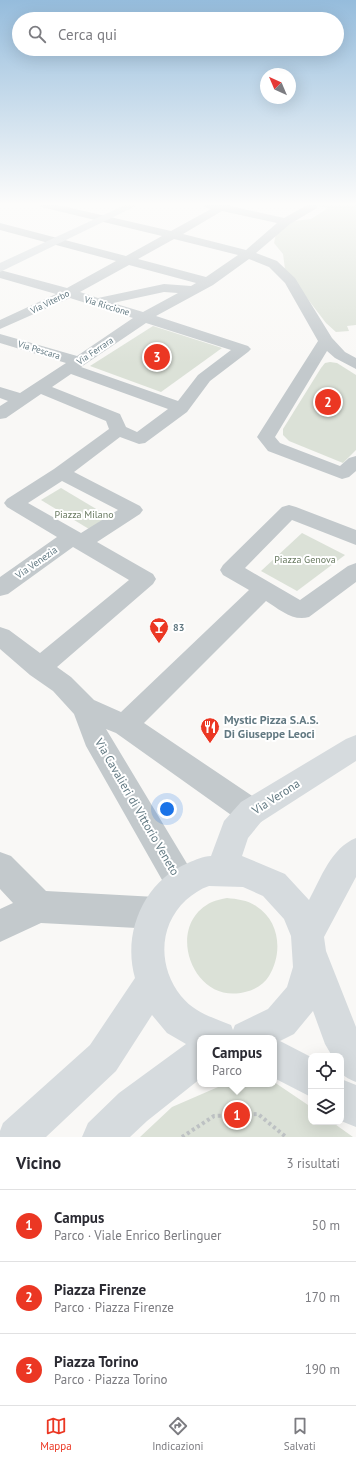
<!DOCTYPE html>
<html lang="it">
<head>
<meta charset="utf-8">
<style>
  :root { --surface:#fff; --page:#f7f7f7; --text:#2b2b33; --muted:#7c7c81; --line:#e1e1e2; --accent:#eb3723 }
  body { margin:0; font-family:"PT Sans",sans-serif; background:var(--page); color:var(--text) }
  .controls { position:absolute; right:12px; bottom:12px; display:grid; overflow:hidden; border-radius:8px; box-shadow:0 4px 16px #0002 }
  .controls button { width:36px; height:36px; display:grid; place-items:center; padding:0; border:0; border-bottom:1px solid var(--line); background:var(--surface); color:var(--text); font:20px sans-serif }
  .compass { position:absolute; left:260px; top:68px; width:36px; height:36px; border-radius:50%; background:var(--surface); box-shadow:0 4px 16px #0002; rotate:316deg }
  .you { position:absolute; left:167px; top:809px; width:14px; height:14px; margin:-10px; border:3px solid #fff; border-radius:50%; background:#1a73e8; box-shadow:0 0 0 6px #1a73e833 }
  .badge { display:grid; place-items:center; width:26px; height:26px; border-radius:50%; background:var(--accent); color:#fff; font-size:13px; font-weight:700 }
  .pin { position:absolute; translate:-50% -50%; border:2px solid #fff; box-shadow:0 1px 4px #0006 }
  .popup { position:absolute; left:197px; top:1035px; width:80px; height:52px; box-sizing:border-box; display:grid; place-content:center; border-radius:8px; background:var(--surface); filter:drop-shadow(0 1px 3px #0005); font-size:13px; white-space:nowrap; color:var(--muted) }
  .popup b { font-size:15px; color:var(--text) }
  .popup::after { content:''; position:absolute; left:50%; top:100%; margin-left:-8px; border:8px solid transparent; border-top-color:var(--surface) }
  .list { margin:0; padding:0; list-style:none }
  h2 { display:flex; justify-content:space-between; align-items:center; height:52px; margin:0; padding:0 16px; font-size:17px }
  h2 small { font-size:13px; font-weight:400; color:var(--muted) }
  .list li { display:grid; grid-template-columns:26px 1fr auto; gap:12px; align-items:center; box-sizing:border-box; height:72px; padding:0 16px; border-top:1px solid var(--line) }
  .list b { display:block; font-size:15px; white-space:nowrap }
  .list p { margin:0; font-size:13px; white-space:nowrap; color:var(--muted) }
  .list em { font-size:13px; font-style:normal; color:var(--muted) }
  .icon { flex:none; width:22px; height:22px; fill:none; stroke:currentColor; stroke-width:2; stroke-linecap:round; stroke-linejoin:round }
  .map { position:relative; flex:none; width:356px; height:1137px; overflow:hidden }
  .search { position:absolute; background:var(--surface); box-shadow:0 4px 16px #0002; left:12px; right:12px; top:12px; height:44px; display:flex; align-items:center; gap:10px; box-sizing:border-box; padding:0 14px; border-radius:22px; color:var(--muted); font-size:15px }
  .sheet { height:268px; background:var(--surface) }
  nav { display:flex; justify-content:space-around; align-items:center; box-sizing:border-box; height:56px; border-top:1px solid var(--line); background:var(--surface); font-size:11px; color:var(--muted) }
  nav a { display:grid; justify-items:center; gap:2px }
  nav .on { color:var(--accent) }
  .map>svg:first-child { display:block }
  .green { fill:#dbe1d7 }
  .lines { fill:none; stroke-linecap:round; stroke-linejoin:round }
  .path { stroke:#bdc1c3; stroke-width:4; stroke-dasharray:3 3; stroke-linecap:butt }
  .street { fill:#c3c9cc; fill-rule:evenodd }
  .secondary { fill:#d6dbde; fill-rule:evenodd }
  .labels { text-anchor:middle; stroke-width:4; stroke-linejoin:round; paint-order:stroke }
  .far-street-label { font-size:9px; fill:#627982; stroke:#fff }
  .park-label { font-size:10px; fill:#697a61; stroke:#fff }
  .street-label { font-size:10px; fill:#627982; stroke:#fff }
  .poi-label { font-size:10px; font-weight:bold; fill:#627982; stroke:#fff; text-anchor:start }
  .near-poi-label { font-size:12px; font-weight:bold; fill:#627982; stroke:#fff; text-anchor:start }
  .near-street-label { font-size:12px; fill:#627982; stroke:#fff }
</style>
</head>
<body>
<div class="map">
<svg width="356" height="1137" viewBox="0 0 356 1137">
  <rect width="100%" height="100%" fill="#f9f8f6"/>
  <g class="green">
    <polygon points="316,205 356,205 356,325 347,326 349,331 336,332 326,323 285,269 283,254 274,243 276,234 294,221 311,219 328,208"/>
    <polygon points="153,326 222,348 161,392 90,366"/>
    <polygon points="330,362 337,363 356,375 356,450 343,463 289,441 283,435 283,429 321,368 325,363"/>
    <polygon points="61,488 108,516 89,529 41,500"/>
    <polygon points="302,533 345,555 297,591 261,571"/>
    <path d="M227,898C237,899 247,900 256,906C280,921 283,953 269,976C264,984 255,990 245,992C193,1006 163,925 212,902C216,900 222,899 227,898Z"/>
    <polygon points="274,1082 311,1107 311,1122 332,1122 353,1137 140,1137 172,1107 225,1084 274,1084"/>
  </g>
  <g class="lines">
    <polyline class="path" points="182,1137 214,1116 258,1114 286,1137"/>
    <g class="street">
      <path d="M40,205H58L171,231L211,209L205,207L204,205H230V206L284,218L307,205H318L317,208L290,224L256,253L277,261L295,278L332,338L345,352L356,358V369L335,358L327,351L275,437L280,443L340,466L349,458L356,456V471L349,477L342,479L268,451L257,437L318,341L285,283L269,267L249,259L213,285L156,316L248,346L251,349L248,352L210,381L187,412L145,443L139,444L120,437L74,472L140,506L143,510L140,514L97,542L153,574L156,579L153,584L57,667L71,677L94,700L121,712L249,590L223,575L220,570L223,565L282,507L289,505L296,507L356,530V545L292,520L245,568L300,600L348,566L356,563V582L309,617C293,622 279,609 266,601L144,723L261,802L266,812L261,822L251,825L241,822L116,733L106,729L192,872L197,883L192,894L181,898L170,894L86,746L74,714L53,691L30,675L0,649V627L9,630L40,653L129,580L73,547L8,594L0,596V577L57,537L7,507L4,503L7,499L54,469L109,429L106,421L41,394L6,418L0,419V406L8,401L0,398V387L20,393L66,363L0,343V334L77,356L133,318L70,298L0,329V320L56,294L0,278V270L67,288L116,261L0,230V223L126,256L162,236L41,207ZM222,211L277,223L246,250L183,234ZM174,239L238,255L206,277L138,259ZM129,265L196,283L191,286L164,284L98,298L80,292ZM164,292L178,293L143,312L113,303ZM146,323L231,350L198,375L178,401L81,367ZM71,374L168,409L137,432L126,427L120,414L52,387ZM62,481L118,510L81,533L28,503Z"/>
      <polygon points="0,852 11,856 46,891 156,897 168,901 172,913 168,925 156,929 41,923 0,942 0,909 13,903 0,889"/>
    </g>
    <g class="secondary">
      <polygon points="125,205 138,205 0,272 0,263"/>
      <path d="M356,735V761L261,822L248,838L242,856L285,874L309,900C321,878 331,848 356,838V877L324,937L326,951L356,1027V1082C339,1075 341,1074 341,1056H332L325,1044L313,1011L294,1034L280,1041L311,1057V1097L274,1078V1038H200V1079L147,1121L130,1137H82L88,1123L119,1093L186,1044L167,1033L152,1015L116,1071L46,1137H0V1131L3,1123L90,1045L135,978C122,933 144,881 188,863C195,860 203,856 211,856L224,821L241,802L346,739ZM209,886L243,887L263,896L284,919L291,936L293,967L287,987L268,1009L235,1025L233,1030L231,1025C212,1017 195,1013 181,996C158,967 158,926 186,900C193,894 200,889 209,886Z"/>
      <polygon points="341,1079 356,1085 356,1127 341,1121"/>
    </g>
  </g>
  <linearGradient id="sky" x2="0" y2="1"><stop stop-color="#95bcdc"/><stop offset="0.56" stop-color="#fcfcfb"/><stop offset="1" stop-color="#fcfcfb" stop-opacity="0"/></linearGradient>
  <rect width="356" height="364" fill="url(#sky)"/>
  <defs>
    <symbol id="bar-pin" viewBox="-11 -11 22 30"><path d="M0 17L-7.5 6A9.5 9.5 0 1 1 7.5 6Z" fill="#eb3723" stroke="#fff"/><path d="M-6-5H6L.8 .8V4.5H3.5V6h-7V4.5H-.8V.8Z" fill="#fff"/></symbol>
    <symbol id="restaurant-pin" viewBox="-11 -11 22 30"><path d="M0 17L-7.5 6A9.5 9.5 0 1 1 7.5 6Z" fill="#eb3723" stroke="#fff"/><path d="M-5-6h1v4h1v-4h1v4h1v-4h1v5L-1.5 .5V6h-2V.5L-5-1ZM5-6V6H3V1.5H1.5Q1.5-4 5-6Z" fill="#fff"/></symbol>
  </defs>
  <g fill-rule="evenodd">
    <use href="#bar-pin" x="148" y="616" width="22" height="30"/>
    <use href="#restaurant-pin" x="199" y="716" width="22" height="30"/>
  </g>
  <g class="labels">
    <g class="far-street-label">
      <text transform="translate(50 302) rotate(-26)" y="3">Via Viterbo</text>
      <text transform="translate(107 306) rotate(17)" y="3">Via Riccione</text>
      <text transform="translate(39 350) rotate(17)" y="3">Via Pescara</text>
      <text transform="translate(95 351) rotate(-34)" y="3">Via Ferrara</text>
    </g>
    <g class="park-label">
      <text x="84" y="518">Piazza Milano</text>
      <text x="305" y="563">Piazza Genova</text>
    </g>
    <g class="street-label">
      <text transform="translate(36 562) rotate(-35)" y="4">Via Venezia</text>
    </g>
    <g class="poi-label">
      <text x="173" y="631">83</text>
    </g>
    <g class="near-poi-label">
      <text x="224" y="724">Mystic Pizza S.A.S.<tspan x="224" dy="14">Di Giuseppe Leoci</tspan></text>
    </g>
    <g class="near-street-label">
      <text transform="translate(276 797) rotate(-33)" y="4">Via Verona</text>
      <text transform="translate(137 807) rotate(60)" y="4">Via Cavalieri di Vittorio Veneto</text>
    </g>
  </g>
</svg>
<div class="controls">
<button><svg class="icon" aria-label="locate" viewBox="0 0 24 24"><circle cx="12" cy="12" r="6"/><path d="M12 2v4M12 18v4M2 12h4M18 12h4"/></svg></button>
<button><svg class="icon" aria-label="layers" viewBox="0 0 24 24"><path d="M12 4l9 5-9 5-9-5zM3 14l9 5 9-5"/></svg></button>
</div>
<svg class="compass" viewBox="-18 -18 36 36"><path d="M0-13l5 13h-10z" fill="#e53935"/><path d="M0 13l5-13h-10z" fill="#7c7c81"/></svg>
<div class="you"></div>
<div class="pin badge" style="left:237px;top:1115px">1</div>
<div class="popup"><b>Campus</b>Parco</div>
<div class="pin badge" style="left:328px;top:402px">2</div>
<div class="pin badge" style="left:157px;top:357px">3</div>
<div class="search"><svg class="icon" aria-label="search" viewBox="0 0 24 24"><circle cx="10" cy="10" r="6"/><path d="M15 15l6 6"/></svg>Cerca qui</div>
</div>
<section class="sheet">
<h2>Vicino<small>3 risultati</small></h2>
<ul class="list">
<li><span class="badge">1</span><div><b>Campus</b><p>Parco · Viale Enrico Berlinguer</p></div><em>50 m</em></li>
<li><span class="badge">2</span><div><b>Piazza Firenze</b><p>Parco · Piazza Firenze</p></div><em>170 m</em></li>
<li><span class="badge">3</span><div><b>Piazza Torino</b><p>Parco · Piazza Torino</p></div><em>190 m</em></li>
</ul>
</section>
<nav>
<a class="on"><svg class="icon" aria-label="map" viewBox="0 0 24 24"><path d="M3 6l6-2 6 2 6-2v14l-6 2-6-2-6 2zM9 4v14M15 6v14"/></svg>Mappa</a>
<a><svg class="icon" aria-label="directions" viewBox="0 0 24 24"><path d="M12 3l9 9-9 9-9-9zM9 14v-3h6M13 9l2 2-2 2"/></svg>Indicazioni</a>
<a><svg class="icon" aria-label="saved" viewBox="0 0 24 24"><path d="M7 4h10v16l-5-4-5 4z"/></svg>Salvati</a>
</nav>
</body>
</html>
